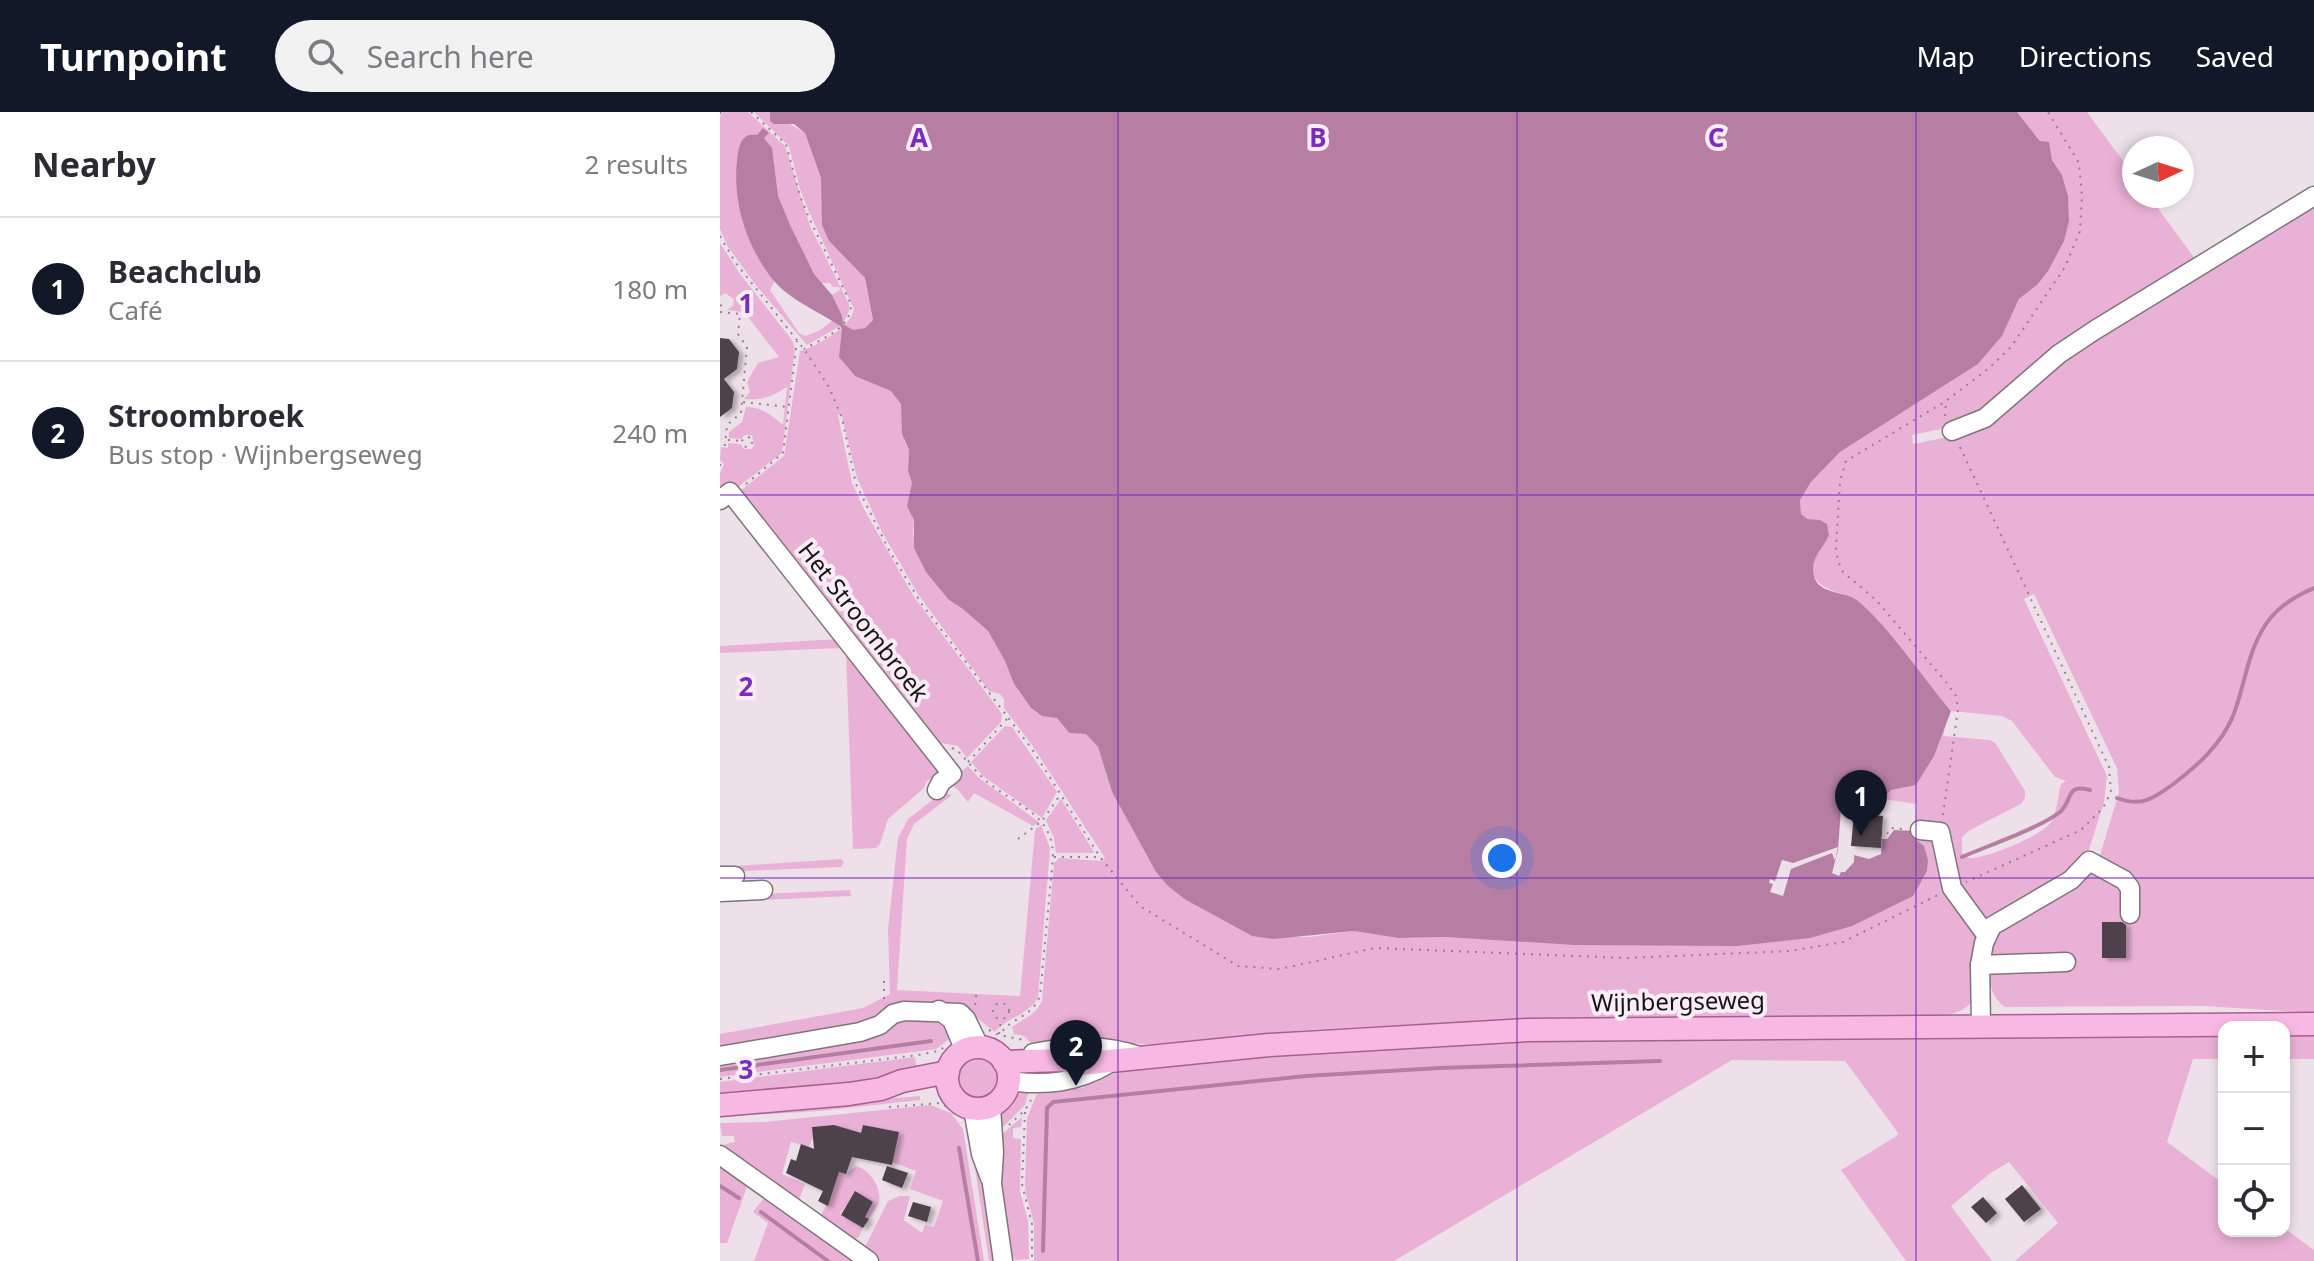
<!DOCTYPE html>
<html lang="en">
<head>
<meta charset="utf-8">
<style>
  :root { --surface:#fff; --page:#f2f2f3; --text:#2b2b33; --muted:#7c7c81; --line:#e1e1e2; --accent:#111827 }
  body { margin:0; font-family:"Noto Sans",sans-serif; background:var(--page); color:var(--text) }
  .controls { position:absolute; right:24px; bottom:24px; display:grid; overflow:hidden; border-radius:16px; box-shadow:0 4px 12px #0003 }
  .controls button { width:72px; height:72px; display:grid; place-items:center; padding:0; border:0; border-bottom:2px solid var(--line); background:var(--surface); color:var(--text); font:40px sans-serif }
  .compass { position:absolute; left:1402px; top:24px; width:72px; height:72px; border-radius:50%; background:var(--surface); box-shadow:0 4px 12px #0003; rotate:86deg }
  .you { position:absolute; left:782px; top:746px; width:28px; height:28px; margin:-20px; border:6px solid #fff; border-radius:50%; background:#1a73e8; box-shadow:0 0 0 12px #1a73e833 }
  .badge { display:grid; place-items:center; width:52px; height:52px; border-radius:50%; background:var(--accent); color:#fff; font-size:26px; font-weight:700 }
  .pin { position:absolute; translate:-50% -66px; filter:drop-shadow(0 2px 4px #0008) }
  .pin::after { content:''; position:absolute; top:42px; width:28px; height:24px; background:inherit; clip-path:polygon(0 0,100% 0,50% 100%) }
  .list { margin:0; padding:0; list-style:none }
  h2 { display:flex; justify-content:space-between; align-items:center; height:104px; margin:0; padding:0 32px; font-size:34px }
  h2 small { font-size:26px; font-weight:400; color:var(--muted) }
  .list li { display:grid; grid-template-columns:52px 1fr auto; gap:24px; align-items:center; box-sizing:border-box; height:144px; padding:0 32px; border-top:2px solid var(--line) }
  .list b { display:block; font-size:30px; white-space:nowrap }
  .list p { margin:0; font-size:26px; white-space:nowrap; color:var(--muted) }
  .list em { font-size:26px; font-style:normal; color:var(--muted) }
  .icon { flex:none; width:44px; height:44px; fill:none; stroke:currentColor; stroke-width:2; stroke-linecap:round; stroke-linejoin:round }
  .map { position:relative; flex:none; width:1594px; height:1149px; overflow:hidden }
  header { display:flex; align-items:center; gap:48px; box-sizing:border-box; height:112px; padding:0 40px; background:var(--accent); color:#fff }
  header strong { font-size:38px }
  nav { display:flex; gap:44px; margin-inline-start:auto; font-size:28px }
  .search { width:560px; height:72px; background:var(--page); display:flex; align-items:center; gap:20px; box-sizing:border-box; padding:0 28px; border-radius:44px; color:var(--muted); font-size:30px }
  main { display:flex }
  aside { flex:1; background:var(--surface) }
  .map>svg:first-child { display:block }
  .green { fill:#eab1d6 }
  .water { fill:#b77ea4 }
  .pier { fill:#eee0e9 }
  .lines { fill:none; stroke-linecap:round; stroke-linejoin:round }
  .stream { stroke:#b77ea4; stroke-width:4 }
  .building { fill:#4e434a; filter:url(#shadow) }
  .minor-casing { stroke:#80747b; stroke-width:21 }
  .major-casing { stroke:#a66090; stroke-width:25 }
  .path { stroke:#8e848b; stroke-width:2; stroke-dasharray:2 6; stroke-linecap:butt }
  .minor { stroke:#fff; stroke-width:18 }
  .major { stroke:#f8b8e4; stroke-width:22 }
  .grid { fill:none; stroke:#7b2cbf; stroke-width:2; stroke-opacity:0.55 }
  .labels { text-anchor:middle; stroke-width:8; stroke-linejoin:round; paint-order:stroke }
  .street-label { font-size:24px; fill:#181316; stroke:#fbedf6 }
  .grid-label { font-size:26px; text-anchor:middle; font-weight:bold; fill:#7b2cbf; stroke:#fbedf6; stroke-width:8; stroke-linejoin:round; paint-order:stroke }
</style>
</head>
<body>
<header>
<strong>Turnpoint</strong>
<div class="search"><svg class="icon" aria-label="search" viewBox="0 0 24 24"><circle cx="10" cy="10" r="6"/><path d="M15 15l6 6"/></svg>Search here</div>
<nav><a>Map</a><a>Directions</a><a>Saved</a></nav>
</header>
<main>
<aside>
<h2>Nearby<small>2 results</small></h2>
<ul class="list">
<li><span class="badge">1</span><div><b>Beachclub</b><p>Café</p></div><em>180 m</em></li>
<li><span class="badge">2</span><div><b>Stroombroek</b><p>Bus stop · Wijnbergseweg</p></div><em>240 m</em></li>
</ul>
</aside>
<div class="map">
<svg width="1594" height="1149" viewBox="0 0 1594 1149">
  <defs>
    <filter id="shadow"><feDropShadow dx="4.5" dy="2.5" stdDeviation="2" flood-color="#0004"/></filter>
  </defs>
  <rect width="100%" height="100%" fill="#eee0e9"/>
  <g class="green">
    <polygon points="3,0 28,0 65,34 90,114 129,192 129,199 123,212 112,183 120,178 119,175 113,175 110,171 95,171 54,85 44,28 45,24 41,21 37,24 56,166 50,178 79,221 85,224 99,219 113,208 120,214 87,233 35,172 8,135 0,117 0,5"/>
    <path d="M34,0H50L85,21L101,66L104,81L101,92L109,129L145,166L153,208L145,216L179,261L184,328L189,338L188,359L192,371L193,378L188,390L194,408L193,423L229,488L243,496L268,519L285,549L294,572L311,596L317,601L337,606L349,621L366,622L378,635L392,680L436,760L466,788L532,824L589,825L634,819L678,826L726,825L1207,753L1208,747L1191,724L1195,719L1197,692L1162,687L1225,615L1223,624L1270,628L1276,632L1305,679V686L1301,692L1250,718L1242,725V741L1249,746C1265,747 1322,724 1331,710C1337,701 1338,683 1341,672L1346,669L1335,665L1292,609L1282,604L1231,599L1123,482C1091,474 1083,457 1105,431L1100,408H1087L1081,402L1080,388L1091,370L1120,340L1258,252L1282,224L1299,187L1317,173L1348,84L1342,63L1332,48L1329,31L1321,30L1297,0H1367L1414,64V84H1429L1478,151L1270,297L1226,316L1192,323L1193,332L1233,324L1353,241L1594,94V901L1483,894L1285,895C1262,880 1267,839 1277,817L1379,747L1399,680L1397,656L1314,482L1304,487L1387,664L1384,690L1367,744L1340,766L1277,801L1252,889C1238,909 1201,904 1178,905L761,909L585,918L441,933L341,927L311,931L304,924L294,922L292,915C304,906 315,904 322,889L334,751L339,746L382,749L385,746L312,633L284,596V587L280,582L269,579L198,482L162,420L137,366L121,301L118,303L132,371L144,397L194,485L282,602L281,610L247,646L238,634L215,630L19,380L64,344L80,239C96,235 131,215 134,197L89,100L80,77L69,34Z"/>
    <path d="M0,131L20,162L72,228L75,236L62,341L14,378L0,375V362L4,352L0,348L1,335L8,336V331L20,332L24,337H31L34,334L32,323H25L21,327L9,326V320L22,310L26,295C44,296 50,302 63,313L67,275C52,284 43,289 24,287L30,280L27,270L38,251L59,245L24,200L7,198L13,194L14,187L5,181L0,184Z"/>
    <polygon points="119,527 123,536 0,541 0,534"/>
    <polygon points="126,540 223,658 206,670 204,676 168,707 160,732 156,736 133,737"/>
    <polygon points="285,614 292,615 337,680 322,706 263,664 251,650"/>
    <path d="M248,654L259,666L319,710L313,714L254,681L248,690C241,682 238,675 227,671Z"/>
    <path d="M225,681L232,683L194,712L187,727L177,878L300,884L315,718L321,713L330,736L318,885C308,904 287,905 275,920L253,903L153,909L0,937V922L143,896L170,882L168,817L178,726L188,707L219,683Z"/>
    <polygon points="341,687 374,740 373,741 336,741 334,726 326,708"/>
    <polygon points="121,747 124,750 121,755 0,760 0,755"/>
    <polygon points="130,778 131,784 0,790 0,784"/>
    <polygon points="180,907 217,908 228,914 232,925 216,937 208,938 0,965 0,949"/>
    <polygon points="1594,922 1594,947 1564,947 1564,923"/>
    <polygon points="1504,923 1504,947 1473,947 1447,1030 1504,1072 1504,1119 1564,1119 1564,1116 1594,1138 1594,1149 1295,1149 1338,1111 1289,1050 1269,1062 1231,1094 1272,1149 1186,1149 1121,1058 1175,1025 1178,1022 1176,1018 1125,949 1012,948 674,1149 314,1149 314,1111 306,1083 305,1073 307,1006 317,982 363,976 366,970 411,957 496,949 593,941 830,927"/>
    <polygon points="195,945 197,961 116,975 0,985 0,970"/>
    <circle cx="259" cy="966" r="20"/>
    <path d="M309,979L305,993L278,1020C278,998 287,983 309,979Z"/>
    <polygon points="200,984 200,988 99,999 0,1005 0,1001"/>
    <path d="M210,993L231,1001L243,1017L264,1149H160L144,1137L168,1089L180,1084H190L184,1108L202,1121L205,1113L214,1115L223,1089L190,1077L196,1059L172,1050L178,1020L143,1013L136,1044L130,1018L122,1016L115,1058L126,1062L136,1054C149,1057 162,1075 159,1090C157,1095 152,1102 149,1107L145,1105L153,1090L136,1080L120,1102L143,1116L139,1125L133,1128L100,1105L112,1083L118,1063L112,1058L115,1013L92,1015L93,1025L89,1035L71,1030L62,1062L85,1072L78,1090L12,1046L5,1032L15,1030L14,1024H2L0,1011L45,1010Z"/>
    <polygon points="302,1005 301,1015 293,1016 293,1026 301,1027 300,1079 308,1109 309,1147 296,1148 289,1143 281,1070 279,1025"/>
    <polygon points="251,1030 268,1101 274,1149 269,1149"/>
    <polygon points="0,1052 27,1075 7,1131 0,1131"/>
    <polygon points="43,1087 47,1087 141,1149 34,1149 48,1111 33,1100"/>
  </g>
  <path class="water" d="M50,0H1297L1320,29L1329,30L1332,48L1342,63L1348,84L1349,109L1344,129L1328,159L1317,173L1299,187L1282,224L1258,252L1120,340L1091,370L1080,388L1081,402L1087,407L1100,408L1107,412L1109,423C1102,439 1088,447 1095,467C1102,483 1126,479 1138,489C1171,517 1202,565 1231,599L1214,644L1196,673L1171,678L1162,687L1122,684L1118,738L1112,761L1119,764L1121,760H1125L1134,750V743L1149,747L1161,742L1162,727H1167L1174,718L1195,719L1191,724L1204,734L1208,748L1207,759L1193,784L1132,814L1090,826L1017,834L855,833L726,825L678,826L634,819L553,827L532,824L466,788L448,774L436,760L392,680L378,635L366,622L349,621L337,606L322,604L311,596L294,572L285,549L268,519L243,497L229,488L206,460L194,436V408L187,394L192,371L188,359L189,338L182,322L181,292L171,279L135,264L119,245L122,217L120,214C97,198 68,188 50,164C24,129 11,84 18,41C20,29 24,21 37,23L43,16L49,21L44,26L52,36L58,84L70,113L94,162L112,183L122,204L123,212L133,218L145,216L153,208L145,166L109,129L102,113L101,66L85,21L74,12H54L50,9Z"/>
  <polygon class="pier" points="1118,735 1115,749 1112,741 1071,757 1063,784 1050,780 1053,772 1049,771 1050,767 1055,769 1062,748 1073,751"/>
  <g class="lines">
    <g class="stream">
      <path d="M1397,686C1421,695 1433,687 1452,673C1477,654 1501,633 1513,604C1525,574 1527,540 1546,512C1558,494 1575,484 1594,476"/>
      <path d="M1242,745C1267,734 1320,716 1340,700C1353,689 1345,671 1370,678"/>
      <polyline points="0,958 211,929"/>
      <polyline points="239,1036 258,1149"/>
      <polyline points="0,1074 19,1086"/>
      <polyline points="41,1100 108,1149"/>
      <polyline points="323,1139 327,996 333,990 586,964 719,956 940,949"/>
    </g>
  </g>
  <g class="building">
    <polygon points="0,226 9,227 19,240 17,257 4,267 14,280 12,296 0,305"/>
    <polygon points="1134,701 1163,704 1161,736 1131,734"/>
    <polygon points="1382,810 1402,810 1406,813 1406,846 1382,846"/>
    <polygon points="114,1013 141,1021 143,1013 179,1020 172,1053 132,1045 126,1062 119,1060 108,1094 98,1089 103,1079 66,1061 71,1047 76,1049 81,1032 94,1037 92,1015"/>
    <polygon points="167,1054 188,1061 182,1076 162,1068"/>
    <polygon points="1302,1073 1321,1097 1304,1110 1285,1087"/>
    <polygon points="135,1079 153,1090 145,1105 149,1107 143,1116 121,1103"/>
    <polygon points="1263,1085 1277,1101 1266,1111 1251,1095"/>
    <polygon points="193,1090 211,1095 207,1110 188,1104"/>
  </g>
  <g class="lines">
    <defs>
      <g id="minor">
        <polyline points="1232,319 1265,306 1339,242 1375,218 1594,84"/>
        <polyline points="0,388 10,380 232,662 221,670 217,678"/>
        <polyline points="1200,718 1220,720 1232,776 1267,824"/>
        <polyline points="0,764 15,764"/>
        <polyline points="0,780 43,778"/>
        <polyline points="1260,853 1346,850"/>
        <polyline points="219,898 232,908 245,939"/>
        <polyline points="1261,914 1260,853 1264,831 1272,814 1351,768 1369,749 1404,768 1410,776 1410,802"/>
        <path d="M313,941C351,934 385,931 422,945"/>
        <polyline points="0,944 140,920 160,913 173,902 184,899 240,901 246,907 260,936"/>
        <path d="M289,969C327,974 356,971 390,951"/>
        <polyline points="271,995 274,1040 272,1072 283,1149"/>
        <polyline points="253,997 261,1042 270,1066"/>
        <polyline points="0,1043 149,1149"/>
      </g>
      <g id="major">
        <circle cx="258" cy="966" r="31"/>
        <polyline points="284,950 342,948 360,952 549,933 808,918 1594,912"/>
        <polyline points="0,993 129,982 161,977 182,969 228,960"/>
      </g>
    </defs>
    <use href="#minor" class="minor-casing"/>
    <use href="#major" class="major-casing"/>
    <g class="path">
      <path d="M31,0L66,32L80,84L90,108L131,192C131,217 103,226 84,237"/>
      <polyline points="0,2 1,0"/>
      <polyline points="0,124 15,150 84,237 109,275 122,306 136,372 169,438 201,491 312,637 380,745 420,794 518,854 560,857 655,836 906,846 1070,839 1123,830 1218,783"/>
      <polyline points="0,194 6,190"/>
      <polyline points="0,200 20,202 18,222 27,235 21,301 7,313 5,333 0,333"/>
      <polyline points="23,290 68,295"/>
      <polyline points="1225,304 1226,289"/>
      <circle cx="27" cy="330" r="5"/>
      <polyline points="8,328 21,329"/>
      <polyline points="1240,335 1389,655 1391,680 1383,696 1361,718 1246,770"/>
      <polyline points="0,352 0,358"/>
      <polyline points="26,372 63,341 77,229"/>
      <path d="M232,636L237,638C249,651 260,665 274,675C302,696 333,704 333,745L320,884C310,907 293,904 280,922"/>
      <polyline points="248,650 287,607"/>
      <polyline points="1223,703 1238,597 1236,584 1226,570 1156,488 1123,460 1118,449 1116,436 1120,369 1126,349 1226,289 1269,256 1291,235 1345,155 1360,119 1362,84 1359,51 1328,0"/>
      <polyline points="1167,722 1171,716 1183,717"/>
      <polyline points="298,727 322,709 340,683"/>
      <polyline points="334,745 380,745"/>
      <polyline points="164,869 164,888"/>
      <circle cx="281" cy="899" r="8"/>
      <polyline points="255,893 257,877"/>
      <polyline points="269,918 279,923 304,928"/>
      <polyline points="279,922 281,909"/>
      <polyline points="0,967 198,943 218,939 226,934"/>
      <polyline points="169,995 221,991 238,1003"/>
      <polyline points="305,1000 302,1072 312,1112 312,1149"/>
      <polyline points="289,1013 305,998 311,988"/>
    </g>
    <use href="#minor" class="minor"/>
    <use href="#major" class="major"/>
  </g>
  <path class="grid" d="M398,0V1149M797,0V1149M1196,0V1149M0,383H1594M0,766H1594"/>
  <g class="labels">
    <g class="street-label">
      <text transform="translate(143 510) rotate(52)" y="8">Het Stroombroek</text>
      <text transform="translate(958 890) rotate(-1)" y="8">Wijnbergseweg</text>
    </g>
  </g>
  <g class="grid-label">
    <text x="199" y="35">A</text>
    <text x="598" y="35">B</text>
    <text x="996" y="35">C</text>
    <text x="26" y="201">1</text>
    <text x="26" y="584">2</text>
    <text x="26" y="967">3</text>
  </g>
</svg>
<div class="controls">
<button>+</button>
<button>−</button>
<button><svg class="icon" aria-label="locate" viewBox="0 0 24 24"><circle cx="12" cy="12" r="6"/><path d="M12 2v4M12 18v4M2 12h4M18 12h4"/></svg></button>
</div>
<svg class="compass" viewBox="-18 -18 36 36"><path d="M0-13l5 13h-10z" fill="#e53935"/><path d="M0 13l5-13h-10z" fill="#7c7c81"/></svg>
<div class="you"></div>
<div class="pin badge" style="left:1141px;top:724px">1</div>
<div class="pin badge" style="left:356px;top:974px">2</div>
</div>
</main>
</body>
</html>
